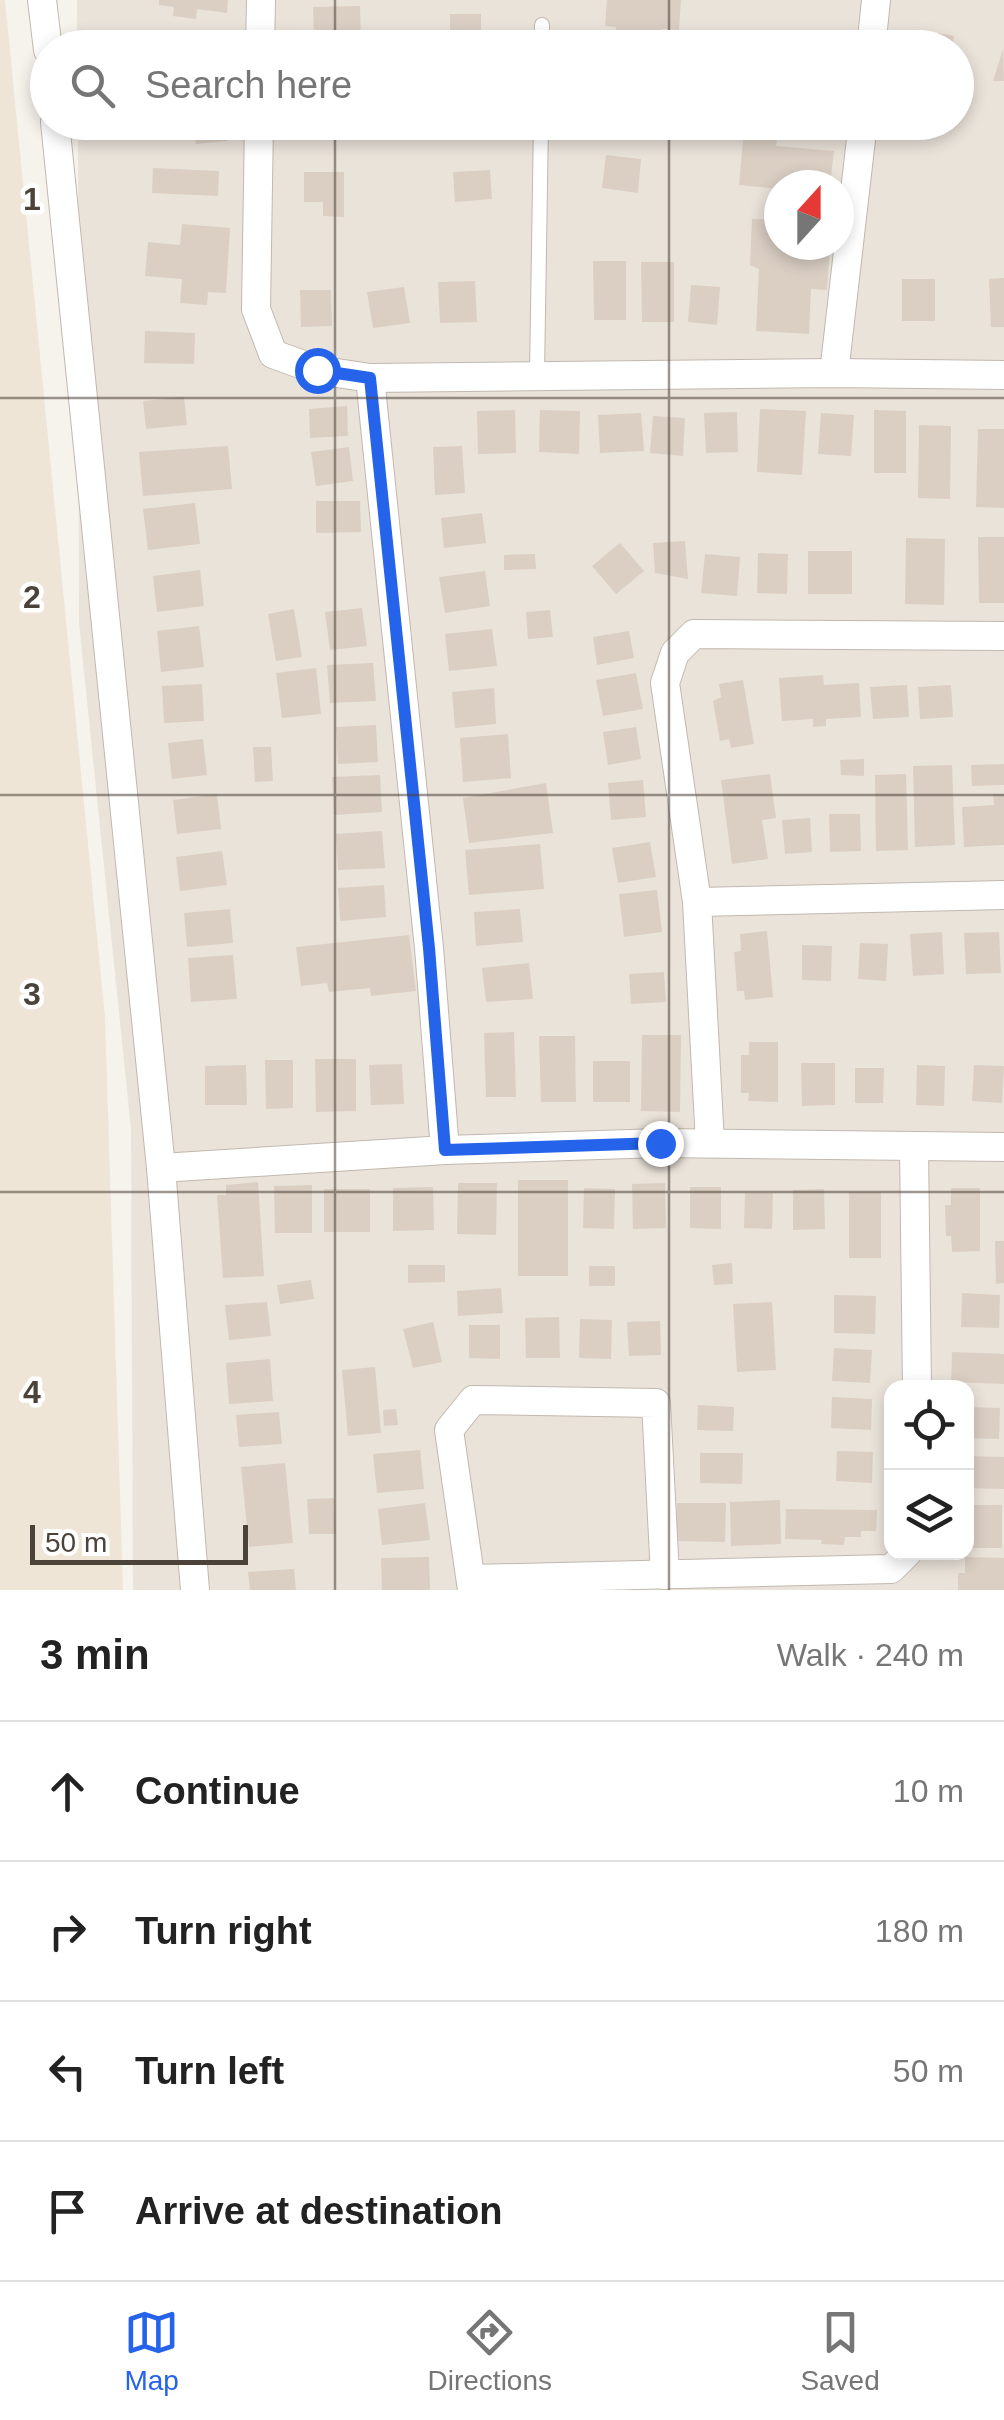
<!DOCTYPE html>
<html lang="en">
<head>
<meta charset="utf-8">
<style>
  :root { --surface:#fff; --page:#f2f2f2; --text:#222; --muted:#767676; --line:#e0e0e0; --accent:#2563eb }
  body { margin:0; font-family:Arial,sans-serif; background:var(--page); color:var(--text) }
  .controls { position:absolute; right:30px; bottom:30px; display:grid; overflow:hidden; border-radius:20px; box-shadow:0 5px 15px #0003 }
  .controls button { width:90px; height:90px; display:grid; place-items:center; padding:0; border:0; border-bottom:2px solid var(--line); background:var(--surface); color:var(--text); font:50px sans-serif }
  .compass { position:absolute; left:764px; top:170px; width:90px; height:90px; border-radius:50%; background:var(--surface); box-shadow:0 5px 15px #0003; rotate:21deg }
  .scale { position:absolute; left:30px; bottom:25px; width:218px; box-sizing:border-box; padding-left:10px; border:5px solid #4b4239; border-top:0; font-size:28px; line-height:35px; white-space:nowrap; color:#4b4239; -webkit-text-stroke:8px #fff; paint-order:stroke }
  .stop { position:absolute; width:30px; height:30px; margin:-22px; border:8px solid #2563eb; border-radius:50%; background:#fff }
  .stop.end { background:#2563eb; border-color:#fff; box-shadow:0 2px 10px #0008 }
  .list { margin:0; padding:0; list-style:none }
  h2 { display:flex; justify-content:space-between; align-items:center; height:130px; margin:0; padding:0 40px; font-size:42px }
  h2 small { font-size:32px; font-weight:400; color:var(--muted) }
  .list li { display:grid; grid-template-columns:65px 1fr auto; gap:30px; align-items:center; box-sizing:border-box; height:140px; padding:0 40px; border-top:2px solid var(--line) }
  .list b { display:block; font-size:38px; white-space:nowrap }
  .list em { font-size:32px; font-style:normal; color:var(--muted) }
  .icon { flex:none; width:55px; height:55px; fill:none; stroke:currentColor; stroke-width:2; stroke-linecap:round; stroke-linejoin:round }
  .map { position:relative; flex:none; width:1004px; height:1590px; overflow:hidden }
  .search { position:absolute; background:var(--surface); box-shadow:0 5px 15px #0003; left:30px; right:30px; top:30px; height:110px; display:flex; align-items:center; gap:25px; box-sizing:border-box; padding:0 35px; border-radius:55px; color:var(--muted); font-size:38px }
  .sheet { height:690px; background:var(--surface) }
  nav { display:flex; justify-content:space-around; align-items:center; box-sizing:border-box; height:140px; border-top:2px solid var(--line); background:var(--surface); font-size:28px; color:var(--muted) }
  nav a { display:grid; justify-items:center; gap:5px }
  nav .on { color:var(--accent) }
  .map>svg:first-child { display:block }
  .residential { fill:#eae3da; fill-rule:evenodd }
  .education { fill:#efe5d6 }
  .building { fill:#dbcfc4 }
  .lines { fill:none; stroke-linecap:round; stroke-linejoin:round }
  .service-casing { stroke:#c2b8ae; stroke-width:16 }
  .minor-casing { stroke:#c2b8ae; stroke-width:30 }
  .service { stroke:#fff; stroke-width:14 }
  .minor { stroke:#fff; stroke-width:28 }
  .route { stroke:#2563eb; stroke-width:12 }
  .grid { fill:none; stroke:#4b4239; stroke-width:2.5; stroke-opacity:0.55 }
  .grid-label { font-size:32px; text-anchor:middle; font-weight:bold; fill:#4b4239; stroke:#fff; stroke-width:9; stroke-linejoin:round; paint-order:stroke }
</style>
</head>
<body>
<div class="map">
<svg width="1004" height="1590" viewBox="0 0 1004 1590">
  <rect width="100%" height="100%" fill="#f6f2ec"/>
  <path class="residential" d="M77,0H1004V1590H133L131,1129L79,623L78,123L956,122V48L77,47ZM779,185H839V245H779ZM892,1388H966V1552H892Z"/>
  <polygon class="education" points="0,0 5,0 105,1017 123,1590 0,1590"/>
  <g class="building">
    <polygon points="159,0 228,0 227,13 197,9 196,19 173,16 174,7 159,5"/>
    <polygon points="607,0 681,0 679,30 662,29 661,40 615,36 616,27 605,26"/>
    <polygon points="360,6 361,37 314,38 313,7"/>
    <rect x="450" y="14" width="31" height="34"/>
    <polygon points="779,31 836,36 834,48 777,48"/>
    <polygon points="925,31 954,36 952,48 923,48"/>
    <polygon points="187,36 226,38 225,48 186,48"/>
    <polygon points="1003,49 1004,81 993,81"/>
    <polygon points="194,122 225,122 227,141 196,144"/>
    <polygon points="744,129 778,132 776,146 834,151 830,185 779,185 779,189 739,185"/>
    <polygon points="606,155 641,159 638,193 602,188"/>
    <polygon points="153,168 219,171 218,196 152,193"/>
    <polygon points="490,170 492,199 455,202 453,172"/>
    <polygon points="304,172 344,172 344,217 323,216 323,202 304,202"/>
    <polygon points="752,219 779,220 779,245 830,245 827,290 811,289 809,334 756,331 759,269 750,265"/>
    <polygon points="182,224 230,228 226,293 208,292 207,305 180,303 182,279 145,276 148,242 180,245"/>
    <polygon points="593,261 626,261 626,320 594,320"/>
    <polygon points="641,262 674,262 674,322 642,322"/>
    <polygon points="1004,278 1004,327 991,327 989,279"/>
    <rect x="902" y="279" width="33" height="42"/>
    <polygon points="475,281 477,322 440,323 438,282"/>
    <polygon points="691,285 720,287 717,325 688,322"/>
    <polygon points="404,287 410,323 373,328 367,292"/>
    <polygon points="300,290 331,290 332,326 301,327"/>
    <polygon points="145,331 195,333 194,364 144,363"/>
    <polygon points="184,397 187,425 146,429 143,401"/>
    <polygon points="347,406 348,436 310,438 309,409"/>
    <polygon points="760,409 806,411 802,475 757,472"/>
    <polygon points="515,410 516,453 478,454 477,411"/>
    <polygon points="540,410 580,411 579,454 539,452"/>
    <polygon points="874,410 906,411 906,473 874,473"/>
    <polygon points="737,412 738,452 706,453 704,413"/>
    <polygon points="641,413 644,451 600,453 598,415"/>
    <polygon points="821,413 854,415 851,456 818,454"/>
    <polygon points="653,416 685,418 683,456 650,453"/>
    <polygon points="919,425 951,426 950,499 918,498"/>
    <polygon points="978,429 1004,429 1004,508 976,507"/>
    <polygon points="228,446 232,489 143,496 139,452"/>
    <polygon points="462,446 465,493 435,495 433,447"/>
    <polygon points="349,447 353,481 316,486 311,452"/>
    <polygon points="316,501 360,501 361,532 316,533"/>
    <polygon points="195,503 200,544 148,550 143,509"/>
    <polygon points="482,513 486,543 444,548 441,518"/>
    <polygon points="978,537 1004,537 1004,603 979,603"/>
    <polygon points="906,538 945,539 944,605 905,604"/>
    <polygon points="685,541 688,579 655,573 653,543"/>
    <polygon points="620,543 644,571 616,594 592,566"/>
    <rect x="808" y="551" width="44" height="43"/>
    <polygon points="758,553 788,554 787,594 757,593"/>
    <polygon points="535,554 536,569 504,570 504,555"/>
    <polygon points="705,554 740,557 737,596 701,593"/>
    <polygon points="200,570 204,606 157,612 153,576"/>
    <polygon points="485,571 490,606 445,613 439,577"/>
    <polygon points="362,608 367,646 330,650 325,612"/>
    <polygon points="294,609 302,657 276,661 268,614"/>
    <polygon points="550,610 553,637 528,639 526,612"/>
    <polygon points="199,626 204,667 161,672 157,631"/>
    <polygon points="492,629 497,666 449,671 445,634"/>
    <polygon points="629,631 634,658 597,665 593,637"/>
    <polygon points="373,663 376,701 330,703 327,665"/>
    <polygon points="316,668 321,714 282,718 276,673"/>
    <polygon points="636,673 643,709 603,716 596,680"/>
    <polygon points="823,675 824,685 859,683 861,717 826,719 826,726 813,727 813,719 782,721 779,678"/>
    <polygon points="743,680 754,744 731,748 729,739 720,741 713,701 721,697 719,684"/>
    <polygon points="202,684 204,721 164,723 162,686"/>
    <polygon points="907,685 909,717 873,719 870,687"/>
    <polygon points="951,685 953,717 920,719 918,687"/>
    <polygon points="494,688 496,724 455,728 452,692"/>
    <polygon points="376,725 378,762 338,764 336,727"/>
    <polygon points="636,727 641,759 608,765 603,732"/>
    <polygon points="508,734 511,778 463,782 460,738"/>
    <polygon points="203,739 207,775 172,779 168,743"/>
    <polygon points="253,747 271,747 273,781 255,782"/>
    <polygon points="864,759 864,776 841,775 840,760"/>
    <polygon points="1004,764 1004,785 972,786 971,765"/>
    <polygon points="952,765 955,845 915,847 913,766"/>
    <polygon points="770,774 776,818 762,820 768,859 732,864 721,780"/>
    <polygon points="906,774 908,850 876,851 875,775"/>
    <polygon points="380,775 382,812 334,815 332,777"/>
    <polygon points="643,780 646,817 611,820 608,783"/>
    <polygon points="546,783 553,833 469,843 463,798"/>
    <polygon points="217,794 221,829 177,834 173,800"/>
    <polygon points="993,794 1004,794 1004,845 964,847 962,807 994,805"/>
    <polygon points="829,814 860,814 861,851 830,852"/>
    <polygon points="810,818 812,852 785,854 782,820"/>
    <polygon points="382,831 385,868 338,870 336,834"/>
    <polygon points="650,842 656,877 618,883 612,848"/>
    <polygon points="540,844 544,889 469,895 465,850"/>
    <polygon points="222,851 227,885 180,891 176,857"/>
    <polygon points="384,885 386,917 340,921 338,888"/>
    <polygon points="657,890 662,932 624,937 619,894"/>
    <polygon points="230,909 233,943 187,947 184,913"/>
    <polygon points="520,909 523,942 476,946 474,912"/>
    <polygon points="767,931 773,997 745,1000 744,991 737,991 734,952 741,951 740,934"/>
    <polygon points="942,932 944,974 913,976 910,934"/>
    <polygon points="999,932 1001,973 966,974 964,933"/>
    <polygon points="409,935 416,991 371,996 370,988 329,992 327,983 301,986 296,947"/>
    <polygon points="860,943 888,944 886,981 858,979"/>
    <polygon points="802,945 832,946 831,981 802,980"/>
    <polygon points="233,955 237,999 191,1002 188,958"/>
    <polygon points="529,963 533,999 486,1002 482,968"/>
    <polygon points="664,972 666,1002 631,1004 629,974"/>
    <polygon points="514,1032 516,1097 486,1097 484,1033"/>
    <polygon points="642,1035 681,1035 680,1112 641,1111"/>
    <polygon points="539,1036 575,1036 576,1102 541,1102"/>
    <polygon points="749,1042 778,1042 778,1102 748,1101 749,1093 741,1093 741,1055 749,1055"/>
    <polygon points="315,1059 356,1059 356,1111 316,1112"/>
    <polygon points="265,1060 293,1060 293,1108 266,1109"/>
    <rect x="593" y="1061" width="37" height="41"/>
    <polygon points="801,1063 835,1063 835,1105 802,1106"/>
    <polygon points="402,1064 404,1104 371,1105 369,1065"/>
    <polygon points="246,1065 247,1105 205,1105 205,1066"/>
    <polygon points="917,1065 945,1066 944,1106 916,1105"/>
    <polygon points="974,1065 1004,1066 1002,1103 972,1101"/>
    <polygon points="855,1068 884,1068 883,1103 855,1103"/>
    <rect x="518" y="1180" width="50" height="96"/>
    <polygon points="258,1182 264,1276 223,1278 217,1195 226,1195 226,1185"/>
    <polygon points="458,1183 497,1183 496,1235 457,1234"/>
    <polygon points="665,1183 666,1228 633,1229 632,1184"/>
    <polygon points="312,1185 312,1233 275,1233 274,1186"/>
    <polygon points="433,1187 434,1230 393,1231 393,1188"/>
    <polygon points="690,1187 721,1187 721,1229 690,1228"/>
    <polygon points="584,1188 615,1189 614,1229 583,1228"/>
    <polygon points="951,1188 980,1188 980,1251 952,1252 951,1236 946,1236 945,1205 951,1205"/>
    <rect x="324" y="1189" width="46" height="43"/>
    <polygon points="824,1189 825,1229 793,1230 793,1190"/>
    <rect x="849" y="1192" width="32" height="66"/>
    <polygon points="745,1193 773,1193 772,1229 744,1228"/>
    <polygon points="995,1241 1004,1241 1004,1283 996,1284"/>
    <polygon points="732,1263 733,1284 714,1285 712,1265"/>
    <polygon points="408,1265 445,1265 445,1282 408,1283"/>
    <rect x="589" y="1266" width="26" height="20"/>
    <polygon points="311,1280 314,1299 280,1304 277,1285"/>
    <polygon points="501,1288 503,1313 458,1316 457,1291"/>
    <polygon points="962,1293 1000,1295 999,1328 961,1327"/>
    <polygon points="834,1295 876,1296 875,1334 834,1333"/>
    <polygon points="267,1302 271,1336 229,1340 225,1305"/>
    <polygon points="772,1302 776,1370 737,1372 733,1304"/>
    <polygon points="559,1317 560,1358 526,1358 525,1318"/>
    <polygon points="580,1319 612,1320 611,1359 579,1358"/>
    <polygon points="660,1321 661,1355 629,1356 627,1322"/>
    <polygon points="433,1322 442,1362 413,1368 403,1329"/>
    <polygon points="469,1325 500,1325 500,1359 469,1358"/>
    <polygon points="834,1348 872,1350 870,1383 832,1381"/>
    <polygon points="952,1352 1004,1354 1004,1384 951,1382"/>
    <polygon points="270,1359 273,1401 229,1404 226,1363"/>
    <polygon points="375,1367 381,1433 348,1436 342,1370"/>
    <polygon points="832,1397 872,1399 871,1430 831,1428"/>
    <polygon points="698,1405 734,1407 733,1431 697,1430"/>
    <polygon points="966,1407 1000,1408 999,1439 966,1438"/>
    <polygon points="396,1409 398,1425 384,1426 383,1410"/>
    <polygon points="279,1412 282,1444 239,1447 236,1415"/>
    <polygon points="420,1450 424,1489 377,1493 373,1454"/>
    <polygon points="837,1451 873,1452 872,1483 836,1481"/>
    <polygon points="700,1453 743,1453 742,1484 700,1483"/>
    <polygon points="966,1456 1004,1457 1004,1489 966,1488"/>
    <polygon points="285,1463 293,1543 249,1547 241,1467"/>
    <polygon points="334,1498 336,1534 309,1534 307,1499"/>
    <polygon points="780,1500 781,1544 731,1546 730,1502"/>
    <polygon points="425,1503 430,1540 382,1545 378,1509"/>
    <polygon points="677,1503 726,1503 725,1542 677,1541"/>
    <rect x="966" y="1505" width="36" height="43"/>
    <polygon points="786,1509 877,1510 876,1531 861,1531 861,1537 845,1537 844,1545 821,1544 822,1540 785,1539"/>
    <polygon points="429,1557 430,1590 382,1590 381,1558"/>
    <polygon points="965,1557 1004,1558 1004,1590 958,1590 958,1573 965,1573"/>
    <polygon points="294,1569 296,1590 250,1590 248,1572"/>
  </g>
  <g class="lines">
    <defs>
      <g id="service">
        <polyline points="542,48 542,25"/>
        <polyline points="537,374 541,122"/>
      </g>
      <g id="minor">
        <polyline points="42,0 48,50"/>
        <polyline points="260,48 261,0"/>
        <polyline points="871,48 876,0"/>
        <polyline points="55,122 161,1168 195,1590"/>
        <polyline points="259,122 256,309 273,354 317,370 370,378 834,373 1004,375"/>
        <polyline points="834,373 863,122"/>
        <polyline points="370,378 429,948 445,1150"/>
        <polyline points="697,902 1004,895"/>
        <polyline points="710,1143 697,902 665,683 675,653 694,634 1004,636"/>
        <polyline points="914,1147 917,1388"/>
        <polyline points="161,1168 445,1150 660,1143 1004,1147"/>
        <polyline points="472,1579 891,1569 908,1552"/>
        <polyline points="472,1590 449,1430 473,1400 656,1403 665,1575"/>
      </g>
    </defs>
    <use href="#service" class="service-casing"/>
    <use href="#minor" class="minor-casing"/>
    <use href="#service" class="service"/>
    <use href="#minor" class="minor"/>
  </g>
  <g class="lines">
    <polyline class="route" points="317,370 370,378 429,948 445,1150 660,1143"/>
  </g>
  <path class="grid" d="M335,0V48M669,0V48M335,122V1590M669,122V1590M0,398H1004M0,795H1004M0,1192H1004"/>
  <g class="grid-label">
    <text x="32" y="210">1</text>
    <text x="32" y="608">2</text>
    <text x="32" y="1005">3</text>
    <text x="32" y="1403">4</text>
  </g>
</svg>
<div class="controls">
<button><svg class="icon" aria-label="locate" viewBox="0 0 24 24"><circle cx="12" cy="12" r="6"/><path d="M12 2v4M12 18v4M2 12h4M18 12h4"/></svg></button>
<button><svg class="icon" aria-label="layers" viewBox="0 0 24 24"><path d="M12 4l9 5-9 5-9-5zM3 14l9 5 9-5"/></svg></button>
</div>
<svg class="compass" viewBox="-18 -18 36 36"><path d="M0-13l5 13h-10z" fill="#e53935"/><path d="M0 13l5-13h-10z" fill="#767676"/></svg>
<div class="scale">50 m</div>
<div class="stop" style="left:317px;top:370px"></div>
<div class="stop end" style="left:660px;top:1143px"></div>
<div class="search"><svg class="icon" aria-label="search" viewBox="0 0 24 24"><circle cx="10" cy="10" r="6"/><path d="M15 15l6 6"/></svg>Search here</div>
</div>
<section class="sheet">
<h2>3 min<small>Walk · 240 m</small></h2>
<ul class="list">
<li><svg class="icon" aria-label="ahead" viewBox="0 0 24 24"><path d="M12 20V5M6 11l6-6 6 6"/></svg><div><b>Continue</b></div><em>10 m</em></li>
<li><svg class="icon" aria-label="right" viewBox="0 0 24 24"><path d="M7 20v-9h11M14 6l5 5-5 5"/></svg><div><b>Turn right</b></div><em>180 m</em></li>
<li><svg class="icon" aria-label="left" viewBox="0 0 24 24"><path d="M17 20v-9H6M10 6l-5 5 5 5"/></svg><div><b>Turn left</b></div><em>50 m</em></li>
<li><svg class="icon" aria-label="arrive" viewBox="0 0 24 24"><path d="M6 21V4h12l-3 4 3 4H6"/></svg><div><b>Arrive at destination</b></div></li>
</ul>
</section>
<nav>
<a class="on"><svg class="icon" aria-label="map" viewBox="0 0 24 24"><path d="M3 6l6-2 6 2 6-2v14l-6 2-6-2-6 2zM9 4v14M15 6v14"/></svg>Map</a>
<a><svg class="icon" aria-label="directions" viewBox="0 0 24 24"><path d="M12 3l9 9-9 9-9-9zM9 14v-3h6M13 9l2 2-2 2"/></svg>Directions</a>
<a><svg class="icon" aria-label="saved" viewBox="0 0 24 24"><path d="M7 4h10v16l-5-4-5 4z"/></svg>Saved</a>
</nav>
</body>
</html>
